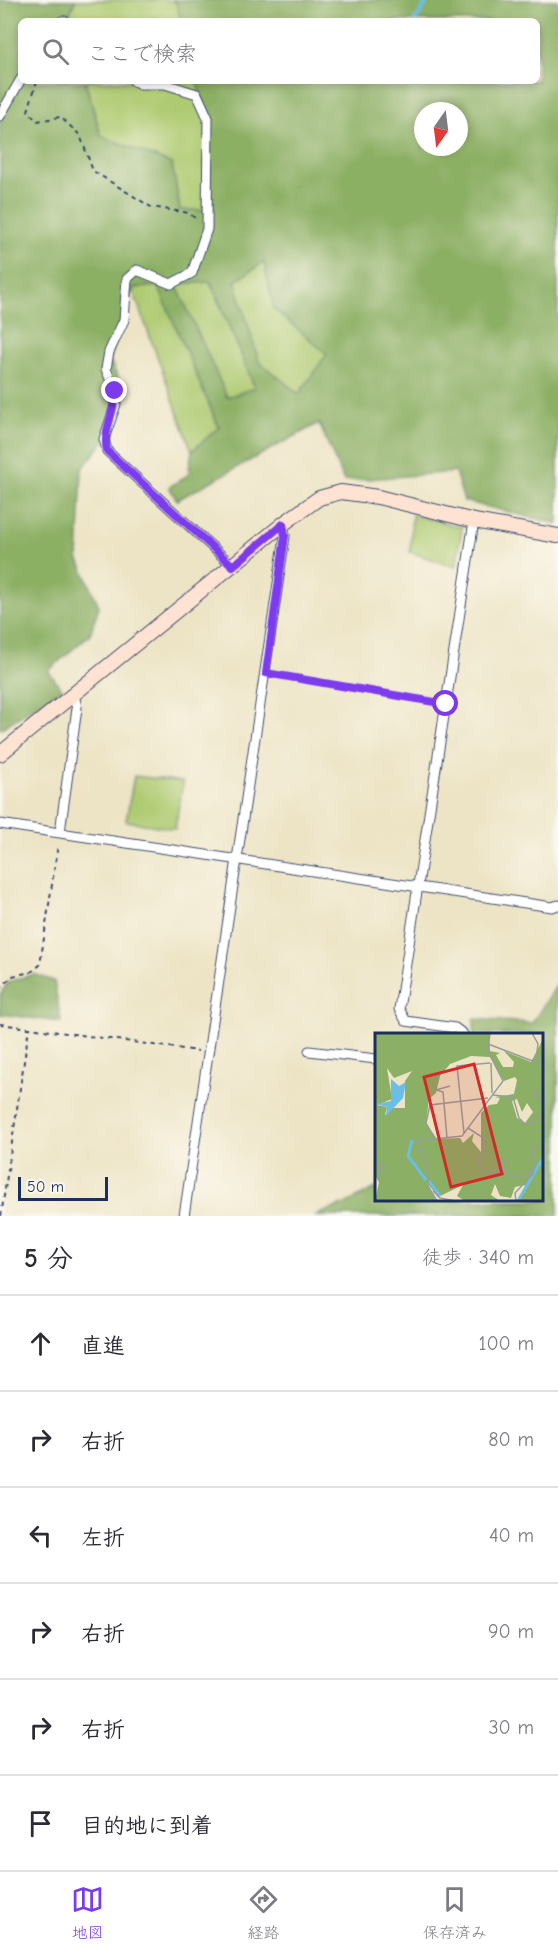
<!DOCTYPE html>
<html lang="ja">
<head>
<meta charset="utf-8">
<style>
  :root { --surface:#fff; --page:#f7f7f7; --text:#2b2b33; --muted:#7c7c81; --line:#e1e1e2; --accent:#7c3aed }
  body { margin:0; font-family:"Comic Neue","Klee One",sans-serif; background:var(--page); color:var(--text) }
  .compass { position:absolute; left:414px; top:102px; width:54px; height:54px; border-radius:50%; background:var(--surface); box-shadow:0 3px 9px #0003; rotate:194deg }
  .scale { position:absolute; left:18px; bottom:15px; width:90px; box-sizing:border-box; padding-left:6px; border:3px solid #1b2f5e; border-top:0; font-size:16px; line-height:21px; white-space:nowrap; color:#1b2f5e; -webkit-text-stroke:4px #fbf7ec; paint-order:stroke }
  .stop { position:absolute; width:18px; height:18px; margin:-14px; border:4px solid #7c3aed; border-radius:50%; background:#fff }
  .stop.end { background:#7c3aed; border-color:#fff; box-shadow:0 2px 6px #0008 }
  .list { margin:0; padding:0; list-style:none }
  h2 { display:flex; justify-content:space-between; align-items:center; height:78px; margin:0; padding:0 24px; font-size:26px }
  h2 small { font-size:20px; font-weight:400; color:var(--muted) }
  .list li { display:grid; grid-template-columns:39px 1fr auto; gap:18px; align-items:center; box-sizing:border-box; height:96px; padding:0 24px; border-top:2px solid var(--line) }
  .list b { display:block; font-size:22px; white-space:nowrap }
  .list em { font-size:20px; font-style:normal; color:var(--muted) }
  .icon { flex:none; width:33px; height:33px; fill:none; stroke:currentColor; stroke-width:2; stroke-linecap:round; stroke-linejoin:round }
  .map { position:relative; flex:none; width:558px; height:1216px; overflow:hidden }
  .search { position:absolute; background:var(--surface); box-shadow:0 3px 9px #0003; left:18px; right:18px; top:18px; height:66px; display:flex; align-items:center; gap:15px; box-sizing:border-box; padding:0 21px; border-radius:9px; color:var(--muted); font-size:22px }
  .sheet { height:654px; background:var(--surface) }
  nav { display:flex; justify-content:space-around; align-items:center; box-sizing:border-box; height:84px; border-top:2px solid var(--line); background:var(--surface); font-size:16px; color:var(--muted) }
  nav a { display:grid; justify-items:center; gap:3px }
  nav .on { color:var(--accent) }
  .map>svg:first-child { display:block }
  .green { fill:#afcb72; stroke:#657d68; stroke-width:1.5 }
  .forest { fill:#8baf64; stroke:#536f61; stroke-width:1.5; fill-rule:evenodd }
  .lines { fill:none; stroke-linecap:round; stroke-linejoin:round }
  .stream { stroke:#6abfe7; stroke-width:4 }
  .street-casing { stroke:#3a4a6d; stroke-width:11 }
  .secondary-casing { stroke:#3a4a6d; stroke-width:16 }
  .path { stroke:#3a4a6d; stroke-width:2; stroke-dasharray:4.5 4.5; stroke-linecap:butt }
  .street { stroke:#fff; stroke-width:9 }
  .secondary { stroke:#fee3d2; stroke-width:14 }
  .route { stroke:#7c3aed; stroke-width:8 }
  .inset-river { fill:none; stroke:#6abfe7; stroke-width:3 }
  .inset-road { fill:none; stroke:#999c9c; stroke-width:1.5 }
  .view { fill:#d62828; fill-opacity:0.15; stroke:#d62828; stroke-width:3 }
  .inset-edge { fill:none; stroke:#1b2f5e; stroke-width:3 }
</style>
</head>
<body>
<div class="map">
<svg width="558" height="1216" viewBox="0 0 558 1216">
  <rect width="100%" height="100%" fill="#fbf7ec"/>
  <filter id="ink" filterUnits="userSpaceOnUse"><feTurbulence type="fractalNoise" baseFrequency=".0167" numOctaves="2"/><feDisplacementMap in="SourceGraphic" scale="12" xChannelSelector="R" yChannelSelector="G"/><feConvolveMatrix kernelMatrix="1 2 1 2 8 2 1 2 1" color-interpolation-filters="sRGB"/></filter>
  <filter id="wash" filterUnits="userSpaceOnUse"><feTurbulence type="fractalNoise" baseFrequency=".008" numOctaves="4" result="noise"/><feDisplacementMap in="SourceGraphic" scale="24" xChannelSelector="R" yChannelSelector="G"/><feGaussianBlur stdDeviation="1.35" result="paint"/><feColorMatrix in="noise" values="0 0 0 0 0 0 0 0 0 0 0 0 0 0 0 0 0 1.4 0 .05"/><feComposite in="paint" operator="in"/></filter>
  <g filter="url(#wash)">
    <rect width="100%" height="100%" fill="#ede4c5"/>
    <g class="green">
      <polygon points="75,0 172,0 176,2 181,21 67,21"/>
      <polygon points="85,81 197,81 207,119 205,210 180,210 172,164 101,136"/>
      <polygon points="264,262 274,309 328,354 299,394 259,363 235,281"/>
      <polygon points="210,282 255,388 227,398 175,284"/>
      <polygon points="158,285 219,428 192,451 132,288"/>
      <polygon points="412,515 462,527 456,567 410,552"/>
      <polygon points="134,776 183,782 175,829 126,821"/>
    </g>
    <g class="forest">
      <path d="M0,0H75L67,21H21V81H85L101,136L172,164L180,210H204L207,119L197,81H537V21H181L176,2L172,0H558V524L464,501L455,472L344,481L319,423L177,500L169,487L188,475L192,451L219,427L158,286L133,288L110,360L122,388L109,435L82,469L78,558L99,606L90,634L48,671L62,689L0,729ZM423,111H459V147H423ZM264,262L274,309L327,354L299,394L259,362L235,281ZM211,282L255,388L227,397L176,284Z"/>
      <polygon points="34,974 54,981 61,1022 0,1014 0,995 8,982"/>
      <polygon points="558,983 558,1216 314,1216 345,1204 376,1188 376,1200 542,1200 542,1034 474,1034 474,1019 532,1023"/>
    </g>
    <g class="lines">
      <polyline class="stream" points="415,21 428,0"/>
    </g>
  </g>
  <g filter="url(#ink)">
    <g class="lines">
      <defs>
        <g id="street">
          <polyline points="62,21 65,21"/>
          <polyline points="134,81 140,84 165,84 197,94 208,118 207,229 192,273 171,284 137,270 127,279 124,320 109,352 106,369 115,391 116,404 104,439 107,451 233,566"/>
          <polyline points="0,116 21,79"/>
          <polyline points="0,824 552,907 558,905"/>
          <polyline points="60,832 77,708 74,694"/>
          <polyline points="463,1034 455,1028 406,1021 399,1009 474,521"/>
          <polyline points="309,1051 376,1059"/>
          <polyline points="184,1216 285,536 283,524"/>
        </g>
        <polyline id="secondary" points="0,754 283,524 319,498 341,492 378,497 474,521 558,536"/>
      </defs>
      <use href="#street" class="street-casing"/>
      <use href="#secondary" class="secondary-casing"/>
      <g class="path">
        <polyline points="37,81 28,111 37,121 60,117 80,135 93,171 151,207 189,213 196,219"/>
        <polyline points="274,675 437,703"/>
        <polyline points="0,989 12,976 31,972 40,965 58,844"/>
        <polyline points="0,1024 198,1051"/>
        <polyline points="1,1216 29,1028"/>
      </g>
      <use href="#street" class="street"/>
      <use href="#secondary" class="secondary"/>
    </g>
  </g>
  <g class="lines" filter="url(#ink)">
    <path class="route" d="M115,391C116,412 102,430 107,451L233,566L283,524L285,536L266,673L446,704"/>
  </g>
  <g transform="translate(375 1033)">
    <rect width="168" height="168" fill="#ede4c5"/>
    <path d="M0,0H114L115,18L125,20L121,22L128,34H138L139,29L129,18L156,29L168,6V168H145L150,152L140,154L136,165L125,163L120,151L116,162L125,168H90L82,163L88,152L63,164L53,151L61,168H0L4,149L0,143ZM96,23L115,24L129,48L140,44L142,47L139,61L120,64L125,65L122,71L114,72L106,80V119L97,108L99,100L88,110L85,105L62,106L51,90L54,66L61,60L65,43L75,31ZM12,35L19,45L37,38L30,48V75H18L10,82L12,74L2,72L17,66ZM142,66L147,79L152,70L158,79L150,90L142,85L137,68Z" fill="#8baf64" fill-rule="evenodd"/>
    <path d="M16,46L24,53L31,49L28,65L11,83L12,74L1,71L16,68Z" fill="#6abfe7"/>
    <path class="inset-river" d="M37,107L33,123L51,147M54,148L65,163M143,168L168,125"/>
    <path class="inset-road" d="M157,0L163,11L161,27M113,11L168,32M116,30L117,60M168,52L159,60L168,69M118,62L138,64L144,85L150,91L160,89L168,81M93,95L107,104L109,119L103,125L107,137L121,141L126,126L131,129L129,140L139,144L155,141L159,133L158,141L140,160L141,168M89,100L82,33L115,30M72,105L68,59L61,57L75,53M60,106L51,90L55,72L113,65M0,129L8,133L6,141L0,140M159,133L156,115L167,113L168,103M58,158L65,165L80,168M62,168L53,153L52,131L41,108L87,103L128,48L113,18L115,0"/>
    <path class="view" d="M99,31L127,141L76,154L49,44Z"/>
    <rect width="168" height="168" class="inset-edge"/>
  </g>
</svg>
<svg class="compass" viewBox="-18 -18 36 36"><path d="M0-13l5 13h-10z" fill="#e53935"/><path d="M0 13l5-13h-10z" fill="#7c7c81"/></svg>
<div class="scale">50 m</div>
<div class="stop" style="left:446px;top:704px"></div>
<div class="stop end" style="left:115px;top:391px"></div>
<div class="search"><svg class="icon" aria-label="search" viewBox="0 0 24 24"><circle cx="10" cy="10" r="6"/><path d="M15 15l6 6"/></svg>ここで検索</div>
</div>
<section class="sheet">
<h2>5 分<small>徒歩 · 340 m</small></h2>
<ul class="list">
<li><svg class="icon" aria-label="ahead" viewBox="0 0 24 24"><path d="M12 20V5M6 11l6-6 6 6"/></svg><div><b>直進</b></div><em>100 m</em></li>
<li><svg class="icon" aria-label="right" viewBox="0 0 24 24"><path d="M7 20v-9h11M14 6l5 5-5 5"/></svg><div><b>右折</b></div><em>80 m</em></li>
<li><svg class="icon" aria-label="left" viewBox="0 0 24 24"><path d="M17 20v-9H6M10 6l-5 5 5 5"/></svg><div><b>左折</b></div><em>40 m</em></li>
<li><svg class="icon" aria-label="right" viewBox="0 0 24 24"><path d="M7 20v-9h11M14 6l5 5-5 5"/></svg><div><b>右折</b></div><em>90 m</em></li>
<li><svg class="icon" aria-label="right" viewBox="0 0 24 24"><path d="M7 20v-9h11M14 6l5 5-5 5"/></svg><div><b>右折</b></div><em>30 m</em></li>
<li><svg class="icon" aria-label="arrive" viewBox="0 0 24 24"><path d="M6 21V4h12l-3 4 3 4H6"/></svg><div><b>目的地に到着</b></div></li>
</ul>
</section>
<nav>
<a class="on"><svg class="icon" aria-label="map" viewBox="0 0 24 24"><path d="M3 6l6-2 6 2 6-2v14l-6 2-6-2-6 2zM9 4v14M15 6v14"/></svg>地図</a>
<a><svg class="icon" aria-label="directions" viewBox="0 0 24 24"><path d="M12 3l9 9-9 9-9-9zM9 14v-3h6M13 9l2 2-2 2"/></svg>経路</a>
<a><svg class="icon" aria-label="saved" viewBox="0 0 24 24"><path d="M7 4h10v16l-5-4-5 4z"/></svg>保存済み</a>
</nav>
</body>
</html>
